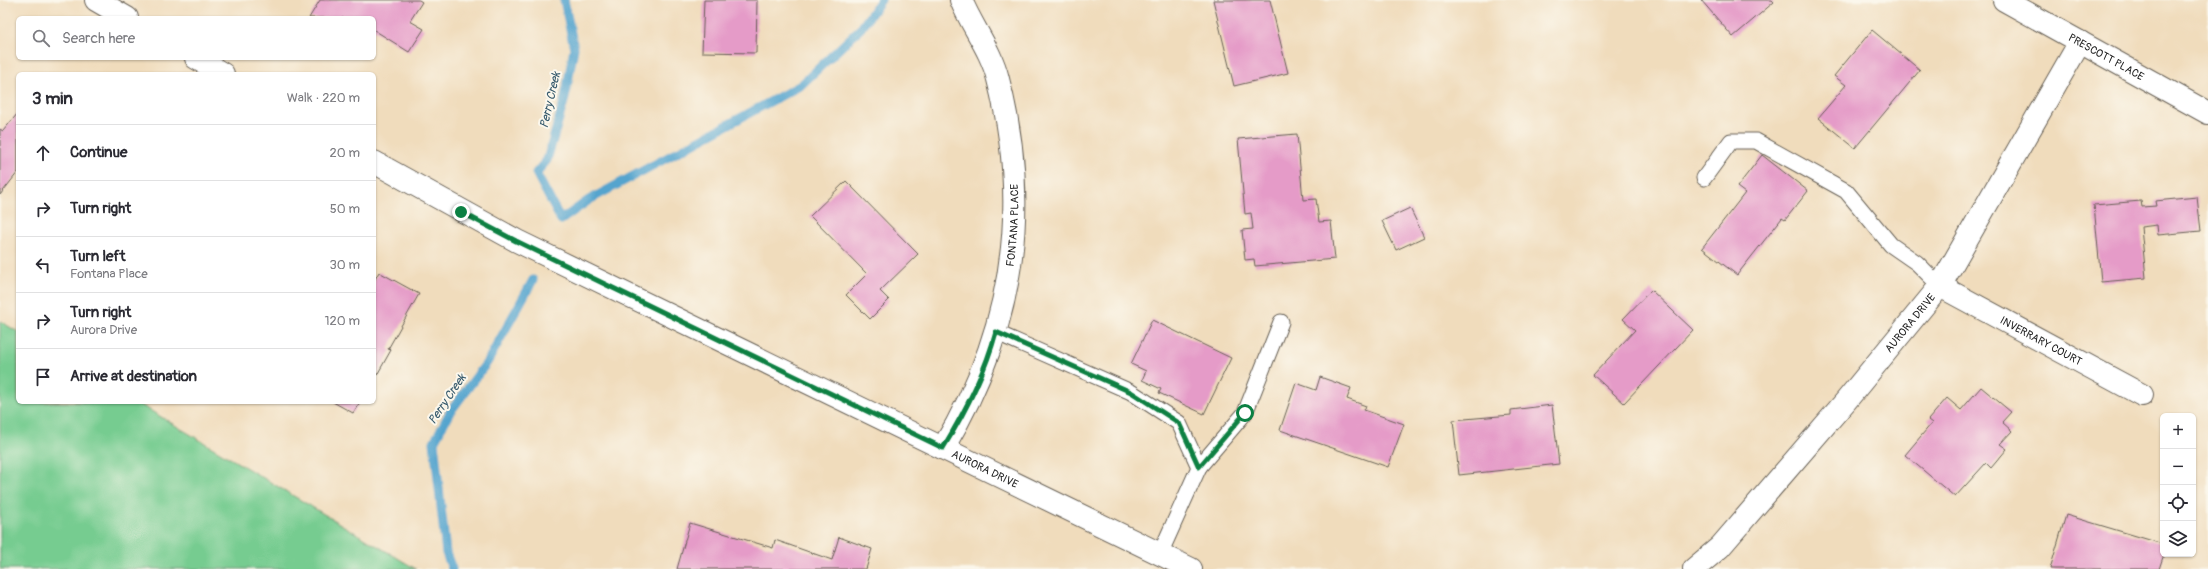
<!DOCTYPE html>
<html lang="en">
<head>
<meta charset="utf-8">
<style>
  :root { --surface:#fff; --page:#f2f2f3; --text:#2b2b33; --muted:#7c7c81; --line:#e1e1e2 }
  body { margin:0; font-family:Pangolin,sans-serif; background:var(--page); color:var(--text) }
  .controls { position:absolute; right:12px; bottom:12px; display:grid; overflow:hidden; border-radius:6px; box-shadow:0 1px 3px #0004 }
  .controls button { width:36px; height:36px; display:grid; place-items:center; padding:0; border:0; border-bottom:1px solid var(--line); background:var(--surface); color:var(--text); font:20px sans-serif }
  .stop { position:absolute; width:12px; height:12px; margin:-9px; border:3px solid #0b8043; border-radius:50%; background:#fff }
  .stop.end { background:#0b8043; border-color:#fff; box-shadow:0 1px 4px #0008 }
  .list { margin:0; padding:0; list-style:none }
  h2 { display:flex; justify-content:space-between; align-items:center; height:52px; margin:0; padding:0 16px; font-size:17px }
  h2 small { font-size:13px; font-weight:400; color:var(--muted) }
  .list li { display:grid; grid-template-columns:26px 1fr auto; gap:12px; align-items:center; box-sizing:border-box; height:56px; padding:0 16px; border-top:1px solid var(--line) }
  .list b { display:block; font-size:15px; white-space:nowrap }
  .list p { margin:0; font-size:13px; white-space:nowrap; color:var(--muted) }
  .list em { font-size:13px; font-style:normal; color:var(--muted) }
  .icon { flex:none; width:22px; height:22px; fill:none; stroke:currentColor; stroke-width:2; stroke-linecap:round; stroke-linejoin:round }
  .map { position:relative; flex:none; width:2208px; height:569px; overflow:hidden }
  .search { position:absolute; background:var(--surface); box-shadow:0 1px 3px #0004; left:16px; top:16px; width:360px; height:44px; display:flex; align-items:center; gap:10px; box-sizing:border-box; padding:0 14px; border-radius:6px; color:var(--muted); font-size:15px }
  .panel { position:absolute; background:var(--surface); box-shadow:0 1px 3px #0004; left:16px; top:72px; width:360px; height:332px; border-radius:6px }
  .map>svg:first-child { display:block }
  .green { fill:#76cc90; stroke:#497456 }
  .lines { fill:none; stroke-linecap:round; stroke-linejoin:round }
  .stream { stroke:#54a4ce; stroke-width:9 }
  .building { fill:#e59bc8 }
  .service-casing { stroke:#665f54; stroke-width:17 }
  .minor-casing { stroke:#665f54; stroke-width:24 }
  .service { stroke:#fff; stroke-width:15 }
  .minor { stroke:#fff; stroke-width:22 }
  .route { stroke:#0b8043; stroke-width:5 }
  .labels { text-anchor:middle; stroke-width:4; stroke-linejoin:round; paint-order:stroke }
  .street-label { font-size:11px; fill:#1c1c1c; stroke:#fbf7ec }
  .water-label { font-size:12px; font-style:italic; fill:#35596c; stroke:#fbf7ec }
</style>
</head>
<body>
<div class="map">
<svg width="2208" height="569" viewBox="0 0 2208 569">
  <rect width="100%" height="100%" fill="#fbf7ec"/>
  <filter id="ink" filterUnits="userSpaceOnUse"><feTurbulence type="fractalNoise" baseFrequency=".025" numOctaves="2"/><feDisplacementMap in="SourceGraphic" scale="8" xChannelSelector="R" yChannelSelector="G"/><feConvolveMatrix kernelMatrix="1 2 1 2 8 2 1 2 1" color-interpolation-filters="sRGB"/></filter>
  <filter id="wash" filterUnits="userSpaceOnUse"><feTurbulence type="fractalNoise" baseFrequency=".012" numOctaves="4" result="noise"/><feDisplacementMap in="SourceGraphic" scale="16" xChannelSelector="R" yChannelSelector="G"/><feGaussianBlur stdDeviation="0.9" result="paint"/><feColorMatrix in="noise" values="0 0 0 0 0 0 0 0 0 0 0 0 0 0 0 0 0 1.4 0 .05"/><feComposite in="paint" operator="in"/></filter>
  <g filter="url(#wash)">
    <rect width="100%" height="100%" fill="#f0dcbc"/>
    <polygon class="green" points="0,321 18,332 18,402 136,402 416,569 0,569"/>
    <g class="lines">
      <g class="stream">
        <polyline points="564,0 574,48 565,98 547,160 536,173 561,220 589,200 801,85 861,28 881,0"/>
        <polyline points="452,569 446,553 434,442 450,412 488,361 533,280"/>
      </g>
    </g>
    <g id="blocks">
      <g class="building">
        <polygon points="320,0 419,0 422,2 410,21 424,29 409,52 374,30 374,18 309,18"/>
        <polygon points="704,0 757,0 756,53 702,52"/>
        <polygon points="1213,0 1270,0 1288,73 1234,86"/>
        <polygon points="1701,0 1772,0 1774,2 1733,37"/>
        <polygon points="1872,30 1920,70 1855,148 1818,118 1846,85 1834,76"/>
        <polygon points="18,113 18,172 0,195 0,129 3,131"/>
        <polygon points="1297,134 1303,200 1316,199 1319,222 1331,221 1335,259 1255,266 1254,259 1245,260 1242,230 1253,229 1251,213 1245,214 1238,139"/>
        <polygon points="1762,155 1808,191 1785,220 1782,218 1737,275 1702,248 1745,193 1737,187"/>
        <polygon points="846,181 918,254 880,291 889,300 870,319 846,295 867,274 810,216"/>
        <polygon points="2197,197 2201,231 2158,235 2157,225 2141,227 2146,278 2101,282 2094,205 2141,201 2142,207 2156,206 2155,201"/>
        <polygon points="1410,208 1424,237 1396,250 1382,221"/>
        <polygon points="379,272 419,294 388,349 391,350 377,375 376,374 374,376 374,281"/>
        <polygon points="1651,290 1693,330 1624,403 1593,375 1635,330 1623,319"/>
        <polygon points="1152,320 1231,358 1204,414 1159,393 1161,389 1142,380 1146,371 1131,364"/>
        <polygon points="1320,377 1351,388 1347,399 1366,406 1364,410 1404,424 1388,467 1280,430 1296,383 1316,390"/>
        <polygon points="1981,387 2011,412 2002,422 2012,431 2000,444 2007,449 1991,468 1986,463 1955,497 1905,455 1932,423 1928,420 1947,398 1961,410"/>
        <polygon points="333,402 360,402 353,413"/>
        <polygon points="1552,405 1559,464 1459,475 1453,420 1511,415 1511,410"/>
        <polygon points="2066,515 2163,544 2164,554 2159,569 2050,569"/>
        <polygon points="690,523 773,548 775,540 832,560 839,537 872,549 866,569 677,569"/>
      </g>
    </g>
  </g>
  <g filter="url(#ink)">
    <use href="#blocks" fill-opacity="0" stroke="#665f54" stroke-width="1"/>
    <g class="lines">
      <defs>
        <g id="service">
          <polyline points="1704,178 1731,141 1756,141 1846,191 1891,245 1917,263 1940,286"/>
          <polyline points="995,332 1131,392 1179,423 1199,467 1160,554"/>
          <polyline points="1199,467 1245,413 1281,322"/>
        </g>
        <g id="minor">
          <polyline points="96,0 127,18"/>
          <path id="s1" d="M2004,0L2208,113"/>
          <polyline points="196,58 223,74"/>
          <path id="s2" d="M374,162L517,241L1191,569"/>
          <path id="s3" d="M1940,286L2142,395"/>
          <path id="s4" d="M943,448C1012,333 1032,209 998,79C991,50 972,27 961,0"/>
          <path id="s5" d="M1694,569L1720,547L1845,402L1940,286L2080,42"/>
        </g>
      </defs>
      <use href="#service" class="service-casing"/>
      <use href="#minor" class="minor-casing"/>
      <use href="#service" class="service"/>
      <use href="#minor" class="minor"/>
    </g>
  </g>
  <g class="lines" filter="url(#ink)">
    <path class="route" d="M461,212L516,241L943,448C965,412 985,373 996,332L1131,392L1179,423L1199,467L1245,413"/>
  </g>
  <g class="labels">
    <g class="street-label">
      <text dy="4" stroke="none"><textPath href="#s1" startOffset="117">PRESCOTT PLACE</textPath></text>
      <text dy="4" stroke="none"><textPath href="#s4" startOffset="236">FONTANA PLACE</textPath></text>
      <text dy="4" stroke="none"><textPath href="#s5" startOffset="328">AURORA DRIVE</textPath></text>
      <text dy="4" stroke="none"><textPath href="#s3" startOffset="115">INVERRARY COURT</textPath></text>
      <text dy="4" stroke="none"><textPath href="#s2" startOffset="684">AURORA DRIVE</textPath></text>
    </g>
    <g class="water-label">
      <text transform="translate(550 100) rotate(-77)" y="4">Perry Creek</text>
      <text transform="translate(447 399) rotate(-56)" y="4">Perry Creek</text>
    </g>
  </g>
</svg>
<div class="controls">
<button>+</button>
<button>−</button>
<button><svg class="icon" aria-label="locate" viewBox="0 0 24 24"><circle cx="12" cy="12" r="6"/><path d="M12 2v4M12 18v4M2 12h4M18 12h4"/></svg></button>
<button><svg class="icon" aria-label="layers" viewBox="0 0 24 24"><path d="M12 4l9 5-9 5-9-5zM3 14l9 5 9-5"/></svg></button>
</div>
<div class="stop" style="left:1245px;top:413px"></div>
<div class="stop end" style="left:461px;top:212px"></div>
<div class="search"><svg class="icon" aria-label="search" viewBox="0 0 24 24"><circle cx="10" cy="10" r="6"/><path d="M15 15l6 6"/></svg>Search here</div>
<section class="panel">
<h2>3 min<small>Walk · 220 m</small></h2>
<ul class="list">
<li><svg class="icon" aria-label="ahead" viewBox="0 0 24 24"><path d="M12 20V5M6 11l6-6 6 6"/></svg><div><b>Continue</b></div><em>20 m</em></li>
<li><svg class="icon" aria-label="right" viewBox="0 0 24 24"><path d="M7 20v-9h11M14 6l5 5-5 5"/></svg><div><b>Turn right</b></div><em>50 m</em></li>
<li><svg class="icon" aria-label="left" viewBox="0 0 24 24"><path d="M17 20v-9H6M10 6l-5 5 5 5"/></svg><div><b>Turn left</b><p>Fontana Place</p></div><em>30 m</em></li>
<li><svg class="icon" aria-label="right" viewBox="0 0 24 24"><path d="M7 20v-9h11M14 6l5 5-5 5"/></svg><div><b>Turn right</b><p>Aurora Drive</p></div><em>120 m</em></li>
<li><svg class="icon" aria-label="arrive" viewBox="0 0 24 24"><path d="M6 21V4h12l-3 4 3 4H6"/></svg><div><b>Arrive at destination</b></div></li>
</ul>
</section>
</div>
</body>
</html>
